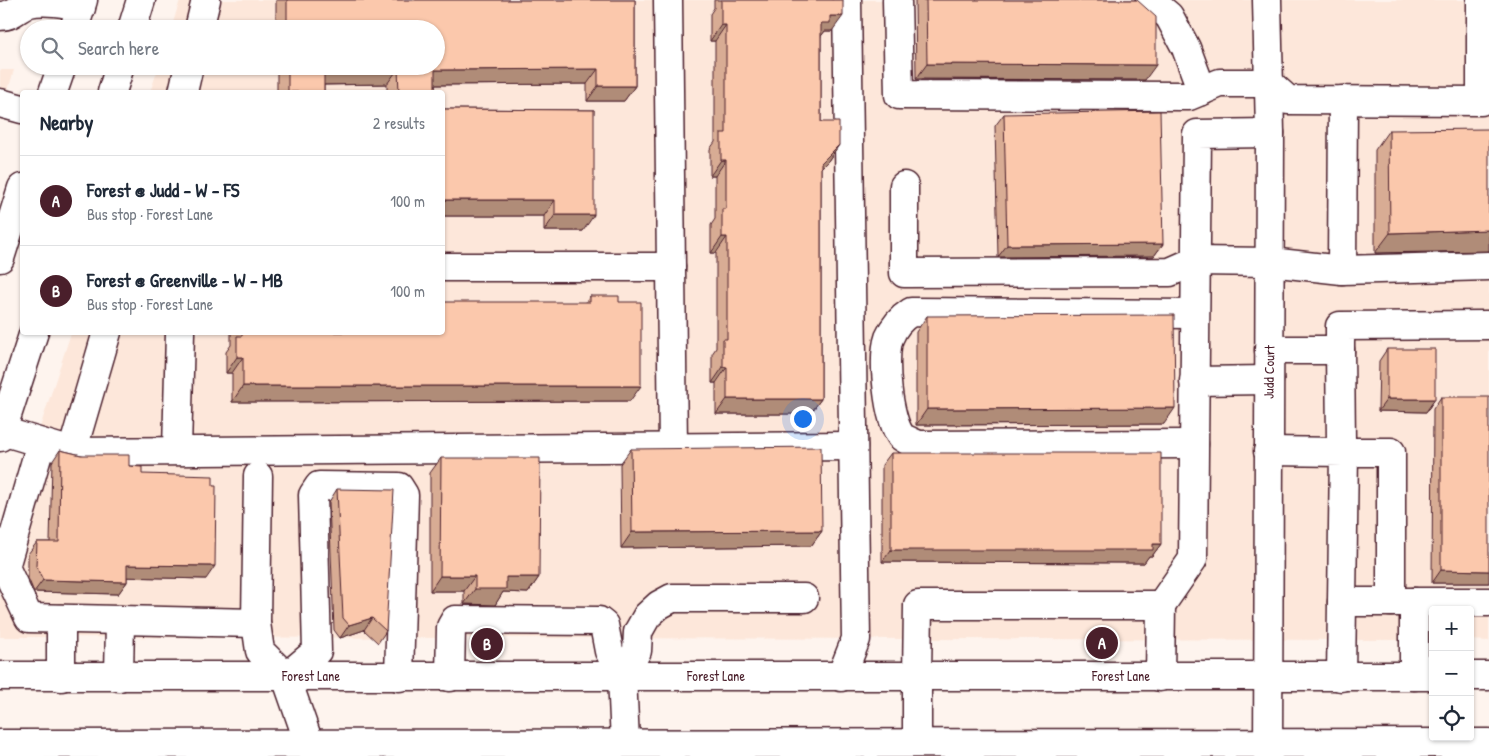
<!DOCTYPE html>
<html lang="en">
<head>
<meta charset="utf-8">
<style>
  :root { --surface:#fff; --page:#f6f6f7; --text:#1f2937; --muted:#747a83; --line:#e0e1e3; --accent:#4a1f2b }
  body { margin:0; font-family:"Patrick Hand",sans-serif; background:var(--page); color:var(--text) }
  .controls { position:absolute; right:15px; bottom:15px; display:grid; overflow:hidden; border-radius:5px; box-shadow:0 1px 4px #0004 }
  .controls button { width:45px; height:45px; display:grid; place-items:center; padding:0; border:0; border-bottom:1px solid var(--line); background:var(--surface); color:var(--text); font:25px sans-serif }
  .you { position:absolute; left:802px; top:418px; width:18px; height:18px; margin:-12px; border:4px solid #fff; border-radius:50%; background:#1a73e8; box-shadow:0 0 0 8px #1a73e833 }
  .badge { display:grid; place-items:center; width:32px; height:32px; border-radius:50%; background:var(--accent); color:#fff; font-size:16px; font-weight:700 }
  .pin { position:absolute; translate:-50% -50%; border:2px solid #fff; box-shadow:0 1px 5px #0006 }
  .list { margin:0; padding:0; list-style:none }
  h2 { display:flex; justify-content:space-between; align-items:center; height:65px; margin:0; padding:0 20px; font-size:21px }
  h2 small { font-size:16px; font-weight:400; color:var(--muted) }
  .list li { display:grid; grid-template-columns:32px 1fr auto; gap:15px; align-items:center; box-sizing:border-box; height:90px; padding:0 20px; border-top:1px solid var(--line) }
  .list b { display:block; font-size:19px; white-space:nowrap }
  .list p { margin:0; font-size:16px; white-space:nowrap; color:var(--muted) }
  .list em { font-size:16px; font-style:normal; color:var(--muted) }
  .icon { flex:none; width:28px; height:28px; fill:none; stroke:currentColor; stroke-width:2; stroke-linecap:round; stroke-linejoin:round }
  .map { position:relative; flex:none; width:1489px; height:756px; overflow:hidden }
  .search { position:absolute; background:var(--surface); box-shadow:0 1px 4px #0004; left:20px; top:20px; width:425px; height:55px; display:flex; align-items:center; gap:12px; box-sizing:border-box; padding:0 18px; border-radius:28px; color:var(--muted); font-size:19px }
  .panel { position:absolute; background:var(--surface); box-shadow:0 1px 4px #0004; left:20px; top:90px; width:425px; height:245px; border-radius:5px }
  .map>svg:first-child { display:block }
  .built { fill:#fde7da }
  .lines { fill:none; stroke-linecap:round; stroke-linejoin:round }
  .minor-casing { stroke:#4a1f2b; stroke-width:31 }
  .major-casing { stroke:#4a1f2b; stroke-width:31 }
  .minor { stroke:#fff; stroke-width:28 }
  .major { stroke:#fff; stroke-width:28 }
  .wall { fill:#d8ac94; stroke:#4a1f2b }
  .shaded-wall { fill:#b08c78; stroke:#4a1f2b }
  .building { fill:#fbc8ac; stroke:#4a1f2b }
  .labels { text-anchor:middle; stroke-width:4.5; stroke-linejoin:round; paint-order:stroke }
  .street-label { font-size:14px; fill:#4a1f2b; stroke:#fff }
</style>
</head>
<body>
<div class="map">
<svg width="1489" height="756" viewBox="0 0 1489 756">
  <rect width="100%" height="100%" fill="#fef4ee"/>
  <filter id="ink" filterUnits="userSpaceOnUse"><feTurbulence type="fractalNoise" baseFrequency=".02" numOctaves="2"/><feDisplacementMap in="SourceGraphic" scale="10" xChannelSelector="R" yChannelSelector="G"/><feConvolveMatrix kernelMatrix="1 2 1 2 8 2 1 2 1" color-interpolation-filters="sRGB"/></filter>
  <g filter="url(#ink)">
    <g class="built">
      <polygon points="180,0 1489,0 1489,641 1470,640 1470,610 1433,610 1433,640 0,637 0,549 71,333 442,332 442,92 150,92 159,66 436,66 436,29 171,29"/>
      <polygon points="0,70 14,70 0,118"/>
    </g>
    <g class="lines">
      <defs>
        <g id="minor">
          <polyline points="668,0 673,447"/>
          <polyline points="897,0 899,95 1189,96 1220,83 1269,83 1288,100 1481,101 1481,0"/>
          <polyline points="1150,0 1169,16 1186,48 1202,91"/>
          <polyline points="1267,0 1270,133 1268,756"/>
          <path d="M0,16C13,16 17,8 29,3C42,0 67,2 81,8"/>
          <polyline points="199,29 206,0"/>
          <polyline points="183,92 189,66"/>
          <polyline points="0,103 22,109"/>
          <polyline points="904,186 904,273 1170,272 1195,261 1270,262 1342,270 1489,266"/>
          <polyline points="442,267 671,267"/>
          <polyline points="1342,270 1343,100"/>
          <polyline points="1269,350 1340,350 1340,326 1489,325"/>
          <polyline points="1340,350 1341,442 1344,452 1391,452 1391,602 1489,602"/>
          <polyline points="1194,381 1269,380"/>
          <polyline points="2,431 72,452 107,332"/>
          <polyline points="41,443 5,567 29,618 256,623 258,476"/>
          <path d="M1194,444L918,445C913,442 905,440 901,436C888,419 882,358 889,338C894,326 900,319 911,312L1194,314"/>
          <polyline points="177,450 180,332"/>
          <polyline points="1268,451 1344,452 1341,677"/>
          <polyline points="72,452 853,446"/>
          <polyline points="1342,602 1391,602"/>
          <polyline points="1414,602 1414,676"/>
          <polyline points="1161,605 1193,559 1197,134 1270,133"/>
          <polyline points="256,623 260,651 286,677 317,651 313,495 319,486 399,487 404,495 399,677"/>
          <polyline points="622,676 637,651 638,632 647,616 659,605 672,598 804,598"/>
          <polyline points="61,677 61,619"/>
          <polyline points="119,677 120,620"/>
          <polyline points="450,677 451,627 455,620 599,621 604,625 609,651 622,676"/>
          <polyline points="841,677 856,639 847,0"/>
          <polyline points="917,677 918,605 1161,605 1160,677"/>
        </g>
        <g id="major">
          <polyline points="74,29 83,0"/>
          <polyline points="132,29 141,0"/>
          <polyline points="53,92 62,66"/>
          <polyline points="112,92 120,66"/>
          <polyline points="0,258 22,188"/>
          <polyline points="0,437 34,332"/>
          <path id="s1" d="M0,676H1433"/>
          <polyline points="622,676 625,742"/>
          <polyline points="1470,676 1489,676"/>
          <polyline points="286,677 309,743"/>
          <polyline points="917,677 917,743"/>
          <polyline points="0,744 1489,743"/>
        </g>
      </defs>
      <use href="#minor" class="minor-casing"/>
      <use href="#major" class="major-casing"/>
      <use href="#minor" class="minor"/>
      <use href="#major" class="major"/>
    </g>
    <g class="wall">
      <polygon points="276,0 635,0 635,86 624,101 587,101 587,84 435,85 435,92 387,92 387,84 324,85 324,92 277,92 277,66 436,66 436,29 276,29"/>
      <polygon points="714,0 843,0 832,31 825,31 821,36 821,122 839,145 828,161 821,168 821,399 810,414 716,414 716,383 712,383 712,354 716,348 716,253 711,253 711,225 715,219 715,176 710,176 710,149 715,142 715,41 710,41 710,14 714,8"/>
      <polygon points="915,0 1137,0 1145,80 916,79"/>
      <polygon points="442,109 594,110 583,231 544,231 544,216 442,216"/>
      <polygon points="1004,114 1163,244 1154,256 998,257 995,126"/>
      <polygon points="1389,130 1489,251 1375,253 1375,150"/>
      <polygon points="590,296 619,302 630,401 232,402 232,373 226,373 226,352 231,345 231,332 442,332 586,302"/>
      <polygon points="927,316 1164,424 916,425 916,332"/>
      <polygon points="1387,349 1435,399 1426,412 1378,411 1379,361"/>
      <polygon points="1441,397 1489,583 1432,583 1433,409"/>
      <polygon points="631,449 822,531 811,546 621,548 620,464"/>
      <polygon points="60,450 129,466 142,474 206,579 127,577 127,582 118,594 34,592 28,578 28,554 37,542 50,542 52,462"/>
      <polygon points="891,453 1161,544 1152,556 1149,556 1144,563 882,562 882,465"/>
      <polygon points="441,458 539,577 528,593 503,592 495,605 464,604 464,591 430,591 430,473"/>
      <polygon points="337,489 386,631 378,643 364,630 340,638 334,630 329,502"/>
    </g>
    <g class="shaded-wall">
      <polygon points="830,16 843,16 832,31 825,31 819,39 821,23"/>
      <polygon points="721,25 726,25 715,41 710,41"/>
      <polygon points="927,64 1156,65 1145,80 916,79"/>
      <polygon points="324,69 398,69 387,84 313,85"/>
      <polygon points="598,69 587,84 424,85 435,70"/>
      <polygon points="598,86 635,86 624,101 587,101"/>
      <polygon points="839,145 828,161 810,179 821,163"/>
      <polygon points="721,160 726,160 715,176 710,176"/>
      <polygon points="442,200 555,200 544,216 442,216"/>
      <polygon points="555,215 594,215 583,231 544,231"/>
      <polygon points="1489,230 1489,251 1375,253 1390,233"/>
      <polygon points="722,237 727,237 716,253 711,253"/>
      <polygon points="1163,244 1154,256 998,257 1007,245"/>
      <polygon points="237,357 243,357 232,373 226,373"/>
      <polygon points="723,367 727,367 716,383 712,383"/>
      <polygon points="243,386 641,386 630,401 232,402"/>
      <polygon points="727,399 821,399 810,414 716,414"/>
      <polygon points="1387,399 1435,399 1426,412 1378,411"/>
      <polygon points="1175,408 1164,424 916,425 927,409"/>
      <polygon points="822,531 811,546 621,548 632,532"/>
      <polygon points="1161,544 1152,556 1149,556 1144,563 882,562 891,550"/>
      <polygon points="127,565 215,566 206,579 118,577"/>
      <polygon points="1441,570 1489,571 1489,583 1432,583"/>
      <polygon points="440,576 475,576 464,591 430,591"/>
      <polygon points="506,577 539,577 528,593 503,592 495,605 464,604 475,589"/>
      <polygon points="43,580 127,582 118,594 34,592"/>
      <polygon points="372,618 364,630 340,638 349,625"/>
    </g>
    <g class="building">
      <polygon points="287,0 635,0 635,86 598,86 598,69 435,70 435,92 399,92 398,69 324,69 324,92 288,92 288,66 436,66 436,29 287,29"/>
      <polygon points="721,0 843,0 843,16 830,16 830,23 821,23 821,122 839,122 839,145 821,163 821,399 727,399 727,367 723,367 723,339 727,339 727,237 722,237 722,209 726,209 726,160 721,160 721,133 726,133 726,25 721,25"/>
      <polygon points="926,0 1137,0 1156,17 1156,65 927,64"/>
      <polygon points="442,109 594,110 594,215 555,215 555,200 442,200"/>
      <polygon points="1160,111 1163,244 1007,245 1004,114"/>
      <polygon points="1489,129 1489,230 1390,233 1389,130"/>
      <polygon points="590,296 619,296 619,302 641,302 641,386 243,386 243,357 237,357 237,336 242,336 242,332 442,332 442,302 590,302"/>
      <polygon points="1174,315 1175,408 927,409 927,316"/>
      <rect x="1387" y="349" width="48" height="50"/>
      <polygon points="1441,397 1489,397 1489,571 1441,570"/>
      <polygon points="821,447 822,531 632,532 631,449"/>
      <polygon points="60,450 81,455 129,455 129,466 142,467 142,474 213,476 213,486 216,486 215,566 127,565 127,582 43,580 36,566 37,542 59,542"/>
      <polygon points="891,453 1161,453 1161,544 1153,544 1153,550 891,550"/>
      <polygon points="441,458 540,458 539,577 506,577 506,589 475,589 475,576 440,576"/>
      <polygon points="337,489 394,490 386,631 372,618 349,625 343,618"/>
    </g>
  </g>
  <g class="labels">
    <g class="street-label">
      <text transform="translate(1269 372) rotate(-89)" y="5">Judd Court</text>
      <text dy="5" stroke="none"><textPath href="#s1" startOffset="311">Forest Lane</textPath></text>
      <text dy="5" stroke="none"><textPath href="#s1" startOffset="716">Forest Lane</textPath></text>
      <text dy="5" stroke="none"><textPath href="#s1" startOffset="1121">Forest Lane</textPath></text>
    </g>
  </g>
</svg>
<div class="controls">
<button>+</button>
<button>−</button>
<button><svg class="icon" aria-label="locate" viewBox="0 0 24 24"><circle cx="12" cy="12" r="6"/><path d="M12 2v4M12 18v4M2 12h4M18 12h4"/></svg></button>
</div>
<div class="you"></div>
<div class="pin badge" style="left:1102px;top:643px">A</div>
<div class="pin badge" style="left:487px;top:644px">B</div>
<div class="search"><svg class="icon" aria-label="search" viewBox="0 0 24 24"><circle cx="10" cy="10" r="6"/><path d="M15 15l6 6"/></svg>Search here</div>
<section class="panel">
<h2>Nearby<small>2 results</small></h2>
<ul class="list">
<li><span class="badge">A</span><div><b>Forest @ Judd - W - FS</b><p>Bus stop · Forest Lane</p></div><em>100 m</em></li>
<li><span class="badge">B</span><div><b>Forest @ Greenville - W - MB</b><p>Bus stop · Forest Lane</p></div><em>100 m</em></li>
</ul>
</section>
</div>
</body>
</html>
